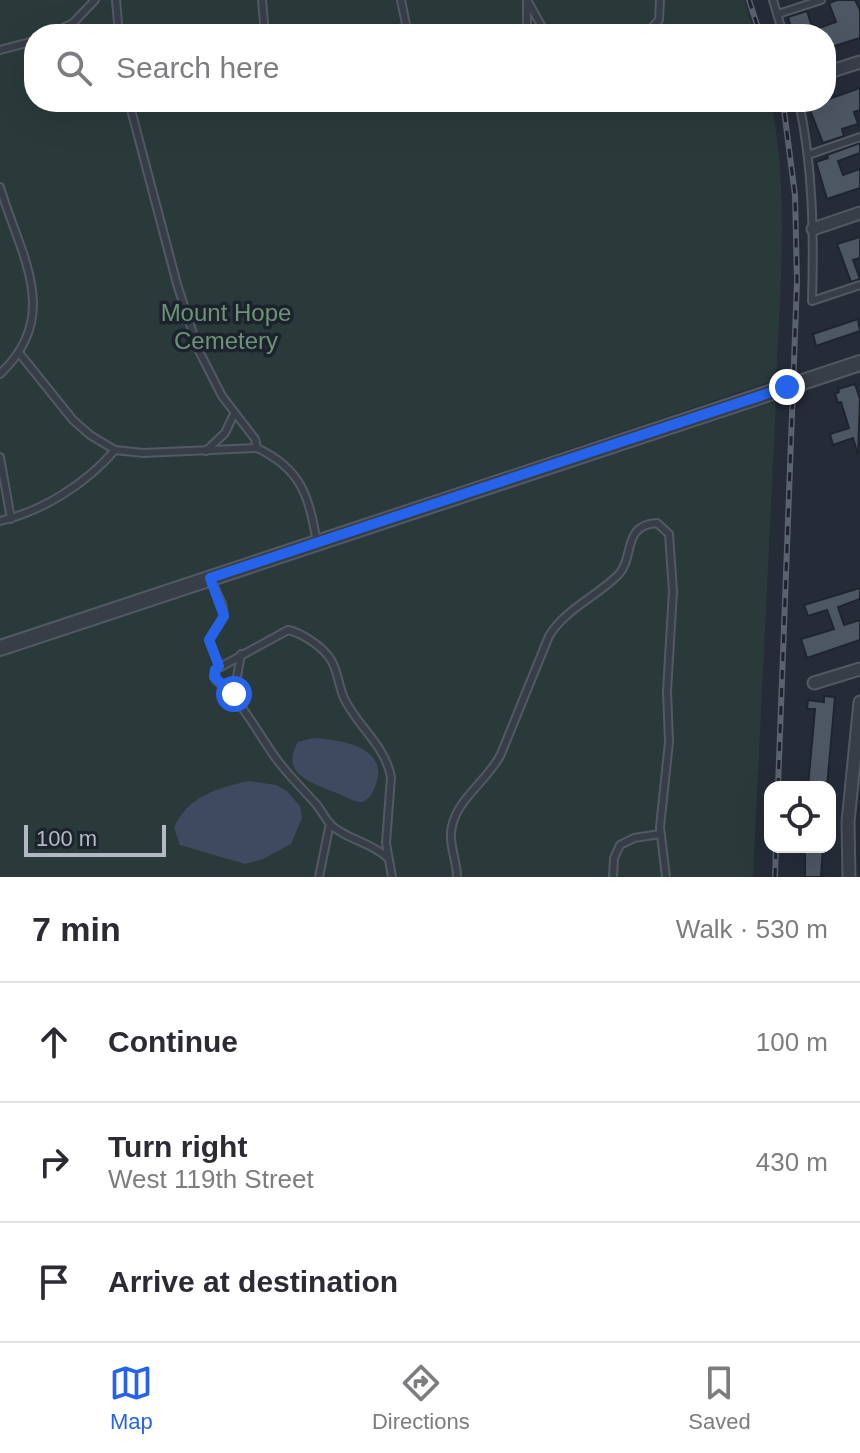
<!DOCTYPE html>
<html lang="en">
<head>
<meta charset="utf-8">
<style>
  :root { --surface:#fff; --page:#f2f2f3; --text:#2b2b33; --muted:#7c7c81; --line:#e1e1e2; --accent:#2563eb }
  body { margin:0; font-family:Helvetica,sans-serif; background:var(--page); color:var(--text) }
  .controls { position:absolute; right:24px; bottom:24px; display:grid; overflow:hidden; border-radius:16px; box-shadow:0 8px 32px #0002 }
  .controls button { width:72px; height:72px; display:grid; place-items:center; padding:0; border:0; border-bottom:2px solid var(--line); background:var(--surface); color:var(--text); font:40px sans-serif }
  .scale { position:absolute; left:24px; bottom:20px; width:142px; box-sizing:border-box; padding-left:8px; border:4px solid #b3b9c4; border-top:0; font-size:22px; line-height:28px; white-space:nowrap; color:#b3b9c4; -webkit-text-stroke:6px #1d232d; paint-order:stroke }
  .stop { position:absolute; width:24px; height:24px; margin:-18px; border:6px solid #2563eb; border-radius:50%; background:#fff }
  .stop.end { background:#2563eb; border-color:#fff; box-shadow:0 2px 8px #0008 }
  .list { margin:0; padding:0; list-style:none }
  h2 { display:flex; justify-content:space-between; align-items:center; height:104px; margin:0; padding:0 32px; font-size:34px }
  h2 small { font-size:26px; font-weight:400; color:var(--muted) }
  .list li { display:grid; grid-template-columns:52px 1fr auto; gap:24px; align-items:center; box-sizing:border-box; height:120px; padding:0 32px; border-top:2px solid var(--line) }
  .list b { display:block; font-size:30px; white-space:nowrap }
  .list p { margin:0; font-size:26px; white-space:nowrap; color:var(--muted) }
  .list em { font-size:26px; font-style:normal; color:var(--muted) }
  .icon { flex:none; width:44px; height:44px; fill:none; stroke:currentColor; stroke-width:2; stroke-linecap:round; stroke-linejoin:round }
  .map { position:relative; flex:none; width:860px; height:877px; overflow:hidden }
  .search { position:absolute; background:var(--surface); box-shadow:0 8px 32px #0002; left:24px; right:24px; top:24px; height:88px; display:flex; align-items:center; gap:20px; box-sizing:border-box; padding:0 28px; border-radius:32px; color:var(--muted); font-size:30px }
  .sheet { height:464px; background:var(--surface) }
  nav { display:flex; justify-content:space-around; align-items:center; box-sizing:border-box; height:112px; border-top:2px solid var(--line); background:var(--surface); font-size:22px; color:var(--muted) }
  nav a { display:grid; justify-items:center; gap:4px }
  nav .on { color:var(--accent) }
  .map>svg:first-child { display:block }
  .green { fill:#2a3a3b }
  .water { fill:#3d4a5f }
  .building { fill:#4d5663; stroke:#1f252f; stroke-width:2 }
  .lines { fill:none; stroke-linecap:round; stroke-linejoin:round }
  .service-casing { stroke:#535963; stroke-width:10 }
  .minor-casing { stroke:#535963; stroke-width:15 }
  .tertiary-casing { stroke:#535963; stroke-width:18 }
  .service { stroke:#383e48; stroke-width:6 }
  .minor { stroke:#383e48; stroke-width:11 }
  .tertiary { stroke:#383e48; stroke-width:14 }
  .rail-casing { stroke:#5b626f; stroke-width:6 }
  .rail { stroke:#1d232d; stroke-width:3; stroke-dasharray:9; stroke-linecap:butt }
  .route { stroke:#2563eb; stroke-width:10 }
  .labels { text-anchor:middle; stroke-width:7; stroke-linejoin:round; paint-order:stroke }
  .park-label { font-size:24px; fill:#6d9277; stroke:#1d232d }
</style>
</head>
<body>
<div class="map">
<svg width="860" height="877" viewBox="0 0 860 877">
  <rect width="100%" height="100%" fill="#252c38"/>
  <g class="green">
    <path d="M0,0H744L755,34H34V102H771C789,186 780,294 776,380L0,640Z"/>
    <polygon points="776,400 753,877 0,877 0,656"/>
  </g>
  <g class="water">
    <path d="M313,738C342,740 393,747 374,789C372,794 368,800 362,802C354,803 346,796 339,794C316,784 278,776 298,742Z"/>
    <path d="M249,781L276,785L287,791L300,806L302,818L291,844L263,859L245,864L180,845L174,828C187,796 218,788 249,781Z"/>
  </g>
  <g class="building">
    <polygon points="837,0 855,0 860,10 860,38 828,48 826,34 793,34 788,17 807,11 813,30 836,22 829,3"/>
    <polygon points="860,88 860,110 854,112 858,124 842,129 844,136 823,143 808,105 826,102 826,100"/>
    <polygon points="860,143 860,153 838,161 843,175 860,169 860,188 827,199 816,162 828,158 827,155"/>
    <polygon points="860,237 860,258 853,260 860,279 851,282 837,244"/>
    <polygon points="858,319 860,331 816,346 813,334"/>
    <polygon points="855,384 860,399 858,455 853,438 833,445 830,434 849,428 841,402 838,403 835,394 839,392 838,389"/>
    <polygon points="860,588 860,599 838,607 844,625 860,620 860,640 807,658 801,639 834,629 827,610 808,616 804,605"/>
    <polygon points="824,696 835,697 827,787 808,787 815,709 807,709 808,700 824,702"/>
    <polygon points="805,847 823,847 821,877 805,877"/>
  </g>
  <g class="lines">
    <defs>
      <g id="service">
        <polyline points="116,0 119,34"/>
        <polyline points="262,0 265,34"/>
        <polyline points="401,0 408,34"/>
        <polyline points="527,0 546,34"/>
        <polyline points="773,0 783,34"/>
        <polyline points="527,4 527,34"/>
        <polyline points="778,14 821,0"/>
        <polyline points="51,34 73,23 95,0"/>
        <polyline points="646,34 659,20 660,0"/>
        <polyline points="0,50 34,41"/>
        <path d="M799,102C813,168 814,235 812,301L860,285"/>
        <polyline points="808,155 860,137"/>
        <path d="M0,187C20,255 63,315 0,374"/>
        <polyline points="20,354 73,420 90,435 115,450 143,453 257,448 255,439 222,396 198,349 177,284 129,102"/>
        <path d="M257,448C302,469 309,497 317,543"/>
        <polyline points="206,451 225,433 234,414"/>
        <polyline points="0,457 11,519"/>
        <path d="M0,521C43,511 87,483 115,450"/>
        <polyline points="210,578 222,604 224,616 209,640 219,666"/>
        <polyline points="234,694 241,654"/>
        <path d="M388,858C371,842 345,839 330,824C325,818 321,810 316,804C302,788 287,774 275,757C256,730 242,701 216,680L215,670L288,630C302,633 321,646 329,657C338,668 338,685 344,698C357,726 385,745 391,777L386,843L392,877"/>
        <polyline points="319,877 330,823"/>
        <path d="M457,877C457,862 450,848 451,833C453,801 488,781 501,754L549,636C565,609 598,596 619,574C635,556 622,525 657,523L669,534L673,591L667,691L669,742L660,827L666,877"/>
        <polyline points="613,877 614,858 620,845 634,838 660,834"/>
      </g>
      <g id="minor">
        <polyline points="826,73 860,62"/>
        <polyline points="813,229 860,213"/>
        <polyline points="814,683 860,669"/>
        <polyline points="849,877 848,822 860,702"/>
      </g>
      <polyline id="tertiary" points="0,648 860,363"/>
    </defs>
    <use href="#service" class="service-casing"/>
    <use href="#minor" class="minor-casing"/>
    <use href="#tertiary" class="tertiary-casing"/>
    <use href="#service" class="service"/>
    <use href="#minor" class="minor"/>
    <use href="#tertiary" class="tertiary"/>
    <defs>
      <g id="rail">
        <polyline points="749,0 760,34"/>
        <polyline points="778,787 797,281 795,195 783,102"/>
        <polyline points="775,877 776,847"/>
      </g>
    </defs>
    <use href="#rail" class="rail-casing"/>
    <use href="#rail" class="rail"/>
  </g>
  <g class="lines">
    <polyline class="route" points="234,694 214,677 215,670 219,666 209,640 224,616 210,578 787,387"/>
  </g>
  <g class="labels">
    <g class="park-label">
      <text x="226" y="321">Mount Hope<tspan x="226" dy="28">Cemetery</tspan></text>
    </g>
  </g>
</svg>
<div class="controls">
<button><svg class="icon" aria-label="locate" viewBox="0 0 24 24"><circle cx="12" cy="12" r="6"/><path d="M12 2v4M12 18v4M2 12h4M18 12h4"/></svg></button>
</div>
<div class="scale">100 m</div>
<div class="stop" style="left:234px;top:694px"></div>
<div class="stop end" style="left:787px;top:387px"></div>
<div class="search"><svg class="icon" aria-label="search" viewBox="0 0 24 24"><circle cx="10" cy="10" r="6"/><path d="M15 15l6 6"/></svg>Search here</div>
</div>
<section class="sheet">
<h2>7 min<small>Walk · 530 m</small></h2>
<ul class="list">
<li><svg class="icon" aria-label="ahead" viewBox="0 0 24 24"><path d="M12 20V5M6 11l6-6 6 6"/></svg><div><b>Continue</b></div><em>100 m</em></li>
<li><svg class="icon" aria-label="right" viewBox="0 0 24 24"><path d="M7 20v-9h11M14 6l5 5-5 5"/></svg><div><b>Turn right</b><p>West 119th Street</p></div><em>430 m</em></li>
<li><svg class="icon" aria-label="arrive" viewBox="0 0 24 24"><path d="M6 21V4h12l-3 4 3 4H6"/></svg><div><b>Arrive at destination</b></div></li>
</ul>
</section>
<nav>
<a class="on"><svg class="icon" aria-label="map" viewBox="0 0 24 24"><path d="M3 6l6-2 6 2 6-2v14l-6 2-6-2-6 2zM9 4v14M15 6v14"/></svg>Map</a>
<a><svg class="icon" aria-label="directions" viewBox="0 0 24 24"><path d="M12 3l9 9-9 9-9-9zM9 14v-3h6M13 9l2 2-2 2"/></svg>Directions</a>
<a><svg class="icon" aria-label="saved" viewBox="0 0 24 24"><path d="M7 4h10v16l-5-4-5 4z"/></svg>Saved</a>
</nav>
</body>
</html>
